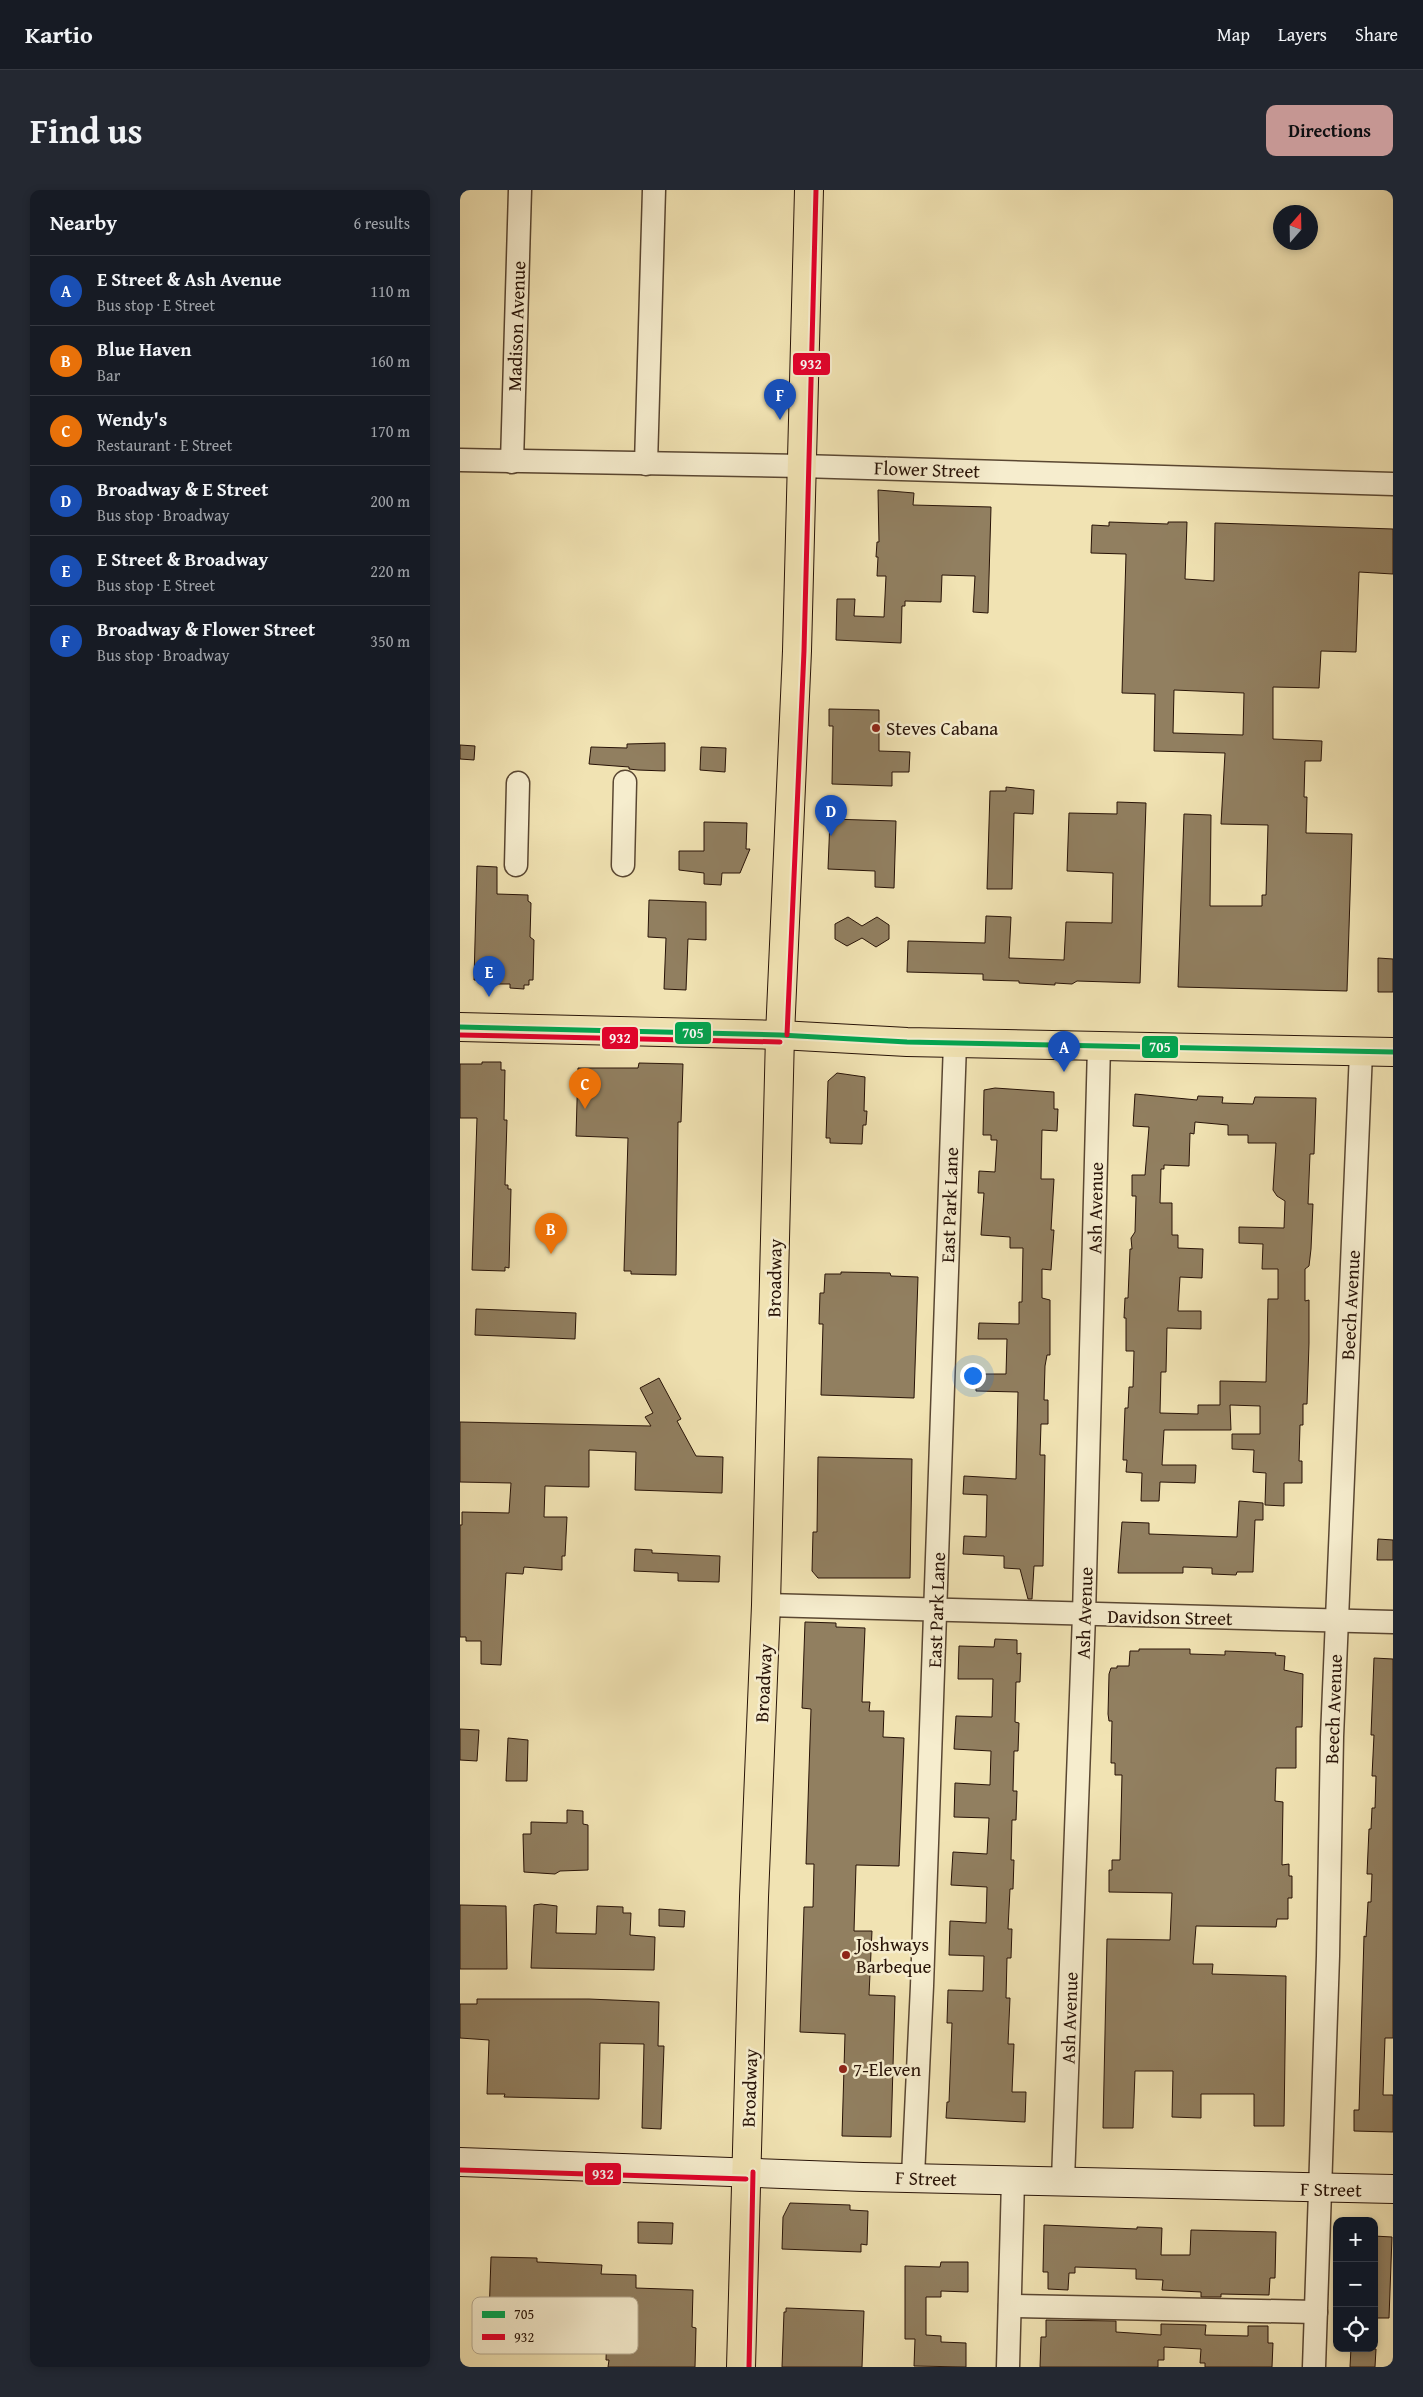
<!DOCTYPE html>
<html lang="en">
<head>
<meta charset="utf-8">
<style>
  :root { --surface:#171b24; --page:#242831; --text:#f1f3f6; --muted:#9ea1a6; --line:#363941; --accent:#c59692 }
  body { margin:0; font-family:"Gentium Book Plus",serif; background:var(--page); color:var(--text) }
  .controls { position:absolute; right:15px; bottom:15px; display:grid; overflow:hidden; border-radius:10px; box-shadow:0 2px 8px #0003 }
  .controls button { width:45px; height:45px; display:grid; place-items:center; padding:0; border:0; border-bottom:1px solid var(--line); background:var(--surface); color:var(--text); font:25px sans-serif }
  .compass { position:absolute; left:813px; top:15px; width:45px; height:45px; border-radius:50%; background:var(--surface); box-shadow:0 2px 8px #0003; rotate:20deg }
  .you { position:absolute; left:512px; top:1185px; width:18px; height:18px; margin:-12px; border:4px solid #fff; border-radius:50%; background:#1a73e8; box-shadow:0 0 0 8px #1a73e833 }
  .badge { display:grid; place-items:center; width:32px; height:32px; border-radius:50%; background:var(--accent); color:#fff; font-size:16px; font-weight:700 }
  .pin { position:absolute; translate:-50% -41px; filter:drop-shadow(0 1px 2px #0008) }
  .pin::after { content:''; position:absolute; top:26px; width:18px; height:15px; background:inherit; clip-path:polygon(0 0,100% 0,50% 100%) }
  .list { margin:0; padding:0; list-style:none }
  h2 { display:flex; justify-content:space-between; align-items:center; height:65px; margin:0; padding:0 20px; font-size:21px }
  h2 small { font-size:16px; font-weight:400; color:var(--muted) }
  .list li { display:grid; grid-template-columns:32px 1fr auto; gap:15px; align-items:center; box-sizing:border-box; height:70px; padding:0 20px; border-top:1px solid var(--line) }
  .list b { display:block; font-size:19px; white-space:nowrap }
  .list p { margin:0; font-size:16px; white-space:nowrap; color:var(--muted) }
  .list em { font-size:16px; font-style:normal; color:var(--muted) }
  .icon { flex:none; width:28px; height:28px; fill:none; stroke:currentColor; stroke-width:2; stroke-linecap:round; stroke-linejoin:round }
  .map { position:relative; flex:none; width:933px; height:2177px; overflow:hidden; border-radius:10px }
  header { display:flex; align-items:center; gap:30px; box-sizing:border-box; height:70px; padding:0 25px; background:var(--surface); border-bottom:1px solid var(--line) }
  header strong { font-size:24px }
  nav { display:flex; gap:28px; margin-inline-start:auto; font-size:18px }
  .intro { display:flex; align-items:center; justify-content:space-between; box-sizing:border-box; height:120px; padding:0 30px }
  h1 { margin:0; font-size:35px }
  .button { padding:12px 22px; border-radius:10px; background:var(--accent); color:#111; font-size:18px; font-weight:700 }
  main { display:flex; gap:30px; padding:0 30px }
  aside { flex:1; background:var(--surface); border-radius:10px; box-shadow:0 2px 8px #0003 }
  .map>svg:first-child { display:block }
  .building { fill:#917f60; stroke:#281307; fill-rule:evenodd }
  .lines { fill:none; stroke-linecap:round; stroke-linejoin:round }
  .street-casing { stroke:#5a4732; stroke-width:25 }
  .secondary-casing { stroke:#281307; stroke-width:30 }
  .primary-casing { stroke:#281307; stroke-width:30 }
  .street { stroke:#f6edce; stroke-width:22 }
  .secondary { stroke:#f6edce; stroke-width:28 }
  .primary { stroke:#f1e3b3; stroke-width:28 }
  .bus-1-casing { stroke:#f6edce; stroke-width:9 }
  .bus-2-casing { stroke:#f6edce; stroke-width:9 }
  .bus-1 { stroke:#00a651; stroke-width:5 }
  .bus-2 { stroke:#e4002b; stroke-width:5 }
  .poi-dot { fill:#8f2418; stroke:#f6edce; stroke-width:2 }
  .labels { text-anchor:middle; stroke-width:5; stroke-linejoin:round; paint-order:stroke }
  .street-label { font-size:19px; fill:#281307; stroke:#f6edce }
  .poi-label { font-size:19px; fill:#281307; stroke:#f6edce; text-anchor:start }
  .key { fill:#f6edce; stroke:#b8ac92; stroke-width:1 }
  .key-label { font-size:14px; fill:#281307 }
  .line-badge { stroke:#f6edce; stroke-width:2 }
  .badge-label { font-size:14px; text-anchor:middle; font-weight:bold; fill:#fff }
</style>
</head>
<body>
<header>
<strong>Kartio</strong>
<nav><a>Map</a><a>Layers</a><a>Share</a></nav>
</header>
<div class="intro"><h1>Find us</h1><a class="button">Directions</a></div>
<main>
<aside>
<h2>Nearby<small>6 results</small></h2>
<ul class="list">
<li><span class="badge" style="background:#1a4fb4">A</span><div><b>E Street &amp; Ash Avenue</b><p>Bus stop · E Street</p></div><em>110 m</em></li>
<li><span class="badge" style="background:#e8710a">B</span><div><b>Blue Haven</b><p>Bar</p></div><em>160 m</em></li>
<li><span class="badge" style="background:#e8710a">C</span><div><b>Wendy's</b><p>Restaurant · E Street</p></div><em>170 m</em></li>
<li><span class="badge" style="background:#1a4fb4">D</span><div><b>Broadway &amp; E Street</b><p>Bus stop · Broadway</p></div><em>200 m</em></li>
<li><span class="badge" style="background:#1a4fb4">E</span><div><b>E Street &amp; Broadway</b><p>Bus stop · E Street</p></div><em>220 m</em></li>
<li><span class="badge" style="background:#1a4fb4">F</span><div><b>Broadway &amp; Flower Street</b><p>Bus stop · Broadway</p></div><em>350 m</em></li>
</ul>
</aside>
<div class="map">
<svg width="933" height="2177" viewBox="0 0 933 2177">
  <rect width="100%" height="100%" fill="#f1e3b3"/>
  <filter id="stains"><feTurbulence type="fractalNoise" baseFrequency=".004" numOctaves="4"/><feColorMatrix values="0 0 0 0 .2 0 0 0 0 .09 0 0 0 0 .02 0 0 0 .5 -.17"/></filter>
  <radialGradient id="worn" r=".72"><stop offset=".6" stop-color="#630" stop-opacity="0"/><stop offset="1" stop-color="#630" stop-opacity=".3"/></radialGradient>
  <g class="building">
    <polygon points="418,300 454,303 453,315 531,317 528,423 513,422 515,386 482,385 481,412 445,411 445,416 442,416 441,453 376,450 377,409 395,409 394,426 424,427 426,386 417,386 418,367 416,367 417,352 419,352"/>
    <path d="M649,332L708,334V332H727L725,389L754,391L755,333L933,339V384L899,382L896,462L861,461L859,498L813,497V549L862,551L861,571H845L844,607H847L846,643L892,644L887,801L718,797L724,624L751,625L750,716H802V705H806L808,635L761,634L765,563L694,561L695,504L662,503L666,364L631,363L632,335L649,336ZM714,500L784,503L783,545L713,543Z"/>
    <polygon points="369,519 419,520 419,561 450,562 449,582 432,582 432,596 372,594 373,536 369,536"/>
    <polygon points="205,553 205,581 178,580 169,579 169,577 129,574 131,557 167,558 167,554"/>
    <polygon points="0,555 15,556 14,570 0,569"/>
    <polygon points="241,557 266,558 265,582 240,580"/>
    <polygon points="546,597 574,600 573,624 554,623 552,699 527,699 530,601 546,601"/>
    <polygon points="657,612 686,613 680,793 617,791 612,794 595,793 595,795 559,793 559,791 523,790 523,784 447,782 448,751 525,753 526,726 551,727 549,768 604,770 606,732 652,733 653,683 607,681 609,623 657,624"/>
    <polygon points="370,629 436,631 434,698 415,697 415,681 368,679"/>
    <polygon points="244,632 287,633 286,659 290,659 280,683 262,683 261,695 244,694 244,683 219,680 219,661 244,661"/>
    <polygon points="17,676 37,677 37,704 68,705 68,711 71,713 70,747 74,750 73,790 69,790 69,795 64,795 64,799 50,798 50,794 37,794 37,790 14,790"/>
    <polygon points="189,710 246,712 246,750 228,749 226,800 204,799 206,748 188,747"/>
    <polygon points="388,727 402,736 417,727 429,735 429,749 416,757 402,748 387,756 375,749 375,734"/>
    <polygon points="918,768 933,769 933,802 918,802"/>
    <polygon points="22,872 41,872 41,880 45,880 44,930 47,930 45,995 48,995 48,999 51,999 49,1078 45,1077 45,1081 12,1080 17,928 0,928 0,874 22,874"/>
    <polygon points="179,873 223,874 221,932 218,932 216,1085 171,1084 171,1081 164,1081 168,948 116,946 118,878 178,878"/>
    <polygon points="377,883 405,887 404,921 407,921 406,935 403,935 402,954 370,953 370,948 366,948 368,891"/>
    <polygon points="535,898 594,902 594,919 598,919 597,941 582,940 581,989 594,989 591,1040 594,1040 591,1080 582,1079 582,1108 590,1110 590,1165 587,1165 585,1176 584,1210 588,1210 588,1234 581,1234 580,1265 585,1265 583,1376 574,1376 572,1409 568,1409 560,1379 544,1378 544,1366 503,1364 504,1346 526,1347 527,1305 503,1304 504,1286 556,1289 558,1202 516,1201 516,1184 546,1184 547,1149 518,1149 519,1133 559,1134 559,1112 562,1112 563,1058 550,1058 550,1047 521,1045 524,1003 518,1003 519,981 535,982 537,950 531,950 531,945 523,945 524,900"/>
    <path d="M675,904L737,910L738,906L763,907L762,913L793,914L795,907L856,908L854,964H850L848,1014H853L851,1059L849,1076L845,1079V1111L849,1110V1153L847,1214H843V1235H840L839,1271H842V1293H824V1316L805,1315L806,1283L793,1282L794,1260L772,1259V1244H800V1216L770,1215L771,1240H704L702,1275H736L735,1293L700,1292L699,1311H681L682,1283L666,1282L667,1270H663L665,1218H668L669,1197H673L674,1161H666V1128H664L665,1108H668L670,1059H672L671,1048L675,1042L676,1006H672V985H685L689,937L673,936ZM735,932L768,935V945H788V953H816L813,1000L817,1006L825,1011L824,1038L779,1037V1053L803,1054L802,1079H818V1109H808L806,1192L760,1191V1215H738V1224L700,1223L701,1182H706L707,1138L741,1139V1121H718L720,1087L742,1088L743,1059L718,1058V1045H712V1013H700L701,979H704V975L729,976L730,943L734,944Z"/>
    <polygon points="381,1082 430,1083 431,1086 458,1087 454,1208 361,1205 363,1134 359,1134 360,1103 364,1103 365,1084 381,1084"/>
    <polygon points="16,1119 116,1123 115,1149 15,1145"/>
    <polygon points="199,1188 221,1229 217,1231 236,1266 263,1267 262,1303 175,1300 176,1262 129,1260 129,1297 85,1296 84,1327 107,1327 105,1366 102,1366 102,1380 64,1377 63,1384 46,1383 41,1475 21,1474 21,1451 6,1451 6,1447 0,1447 0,1335 2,1335 2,1322 49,1323 51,1293 0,1292 0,1232 191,1236 185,1227 193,1223 180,1198"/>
    <polygon points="358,1267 452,1269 450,1388 358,1388 352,1381 353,1342 357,1342"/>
    <polygon points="779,1311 803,1313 803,1330 795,1330 793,1382 777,1382 776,1385 752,1384 752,1378 723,1377 723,1383 658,1383 662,1332 689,1333 689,1344 777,1347"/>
    <polygon points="918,1349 933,1350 933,1370 917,1370"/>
    <polygon points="175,1359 192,1360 192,1363 260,1366 259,1392 218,1391 218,1383 174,1381"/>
    <polygon points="345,1432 376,1433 376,1437 405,1438 402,1512 410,1512 409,1521 424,1521 423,1547 444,1548 439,1676 396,1675 394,1741 412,1741 409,1805 435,1806 431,1947 382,1946 385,1844 340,1842 344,1717 353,1717 354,1674 346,1674 351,1519 342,1518"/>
    <polygon points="535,1449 557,1450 557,1464 561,1463 560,1492 556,1492 555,1532 559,1533 558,1561 554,1561 553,1601 557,1601 556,1630 552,1630 551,1670 554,1670 553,1699 550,1699 548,1739 552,1739 551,1768 547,1768 546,1808 550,1808 548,1854 554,1854 552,1902 566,1902 565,1932 486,1928 487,1912 489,1912 492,1833 487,1833 488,1800 523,1801 524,1766 489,1765 490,1731 526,1733 527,1697 491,1695 493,1662 527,1664 529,1628 494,1627 495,1593 530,1595 531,1561 494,1559 496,1526 532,1527 533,1489 498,1489 499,1456 534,1457"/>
    <polygon points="679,1459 730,1459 730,1464 765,1465 765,1461 816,1463 815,1465 825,1466 824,1480 843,1484 842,1537 836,1537 836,1578 816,1578 815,1611 823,1612 822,1675 829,1674 829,1686 832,1686 832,1708 828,1708 828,1729 817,1729 816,1737 736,1736 733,1774 753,1774 752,1784 826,1786 824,1936 794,1936 794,1904 741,1904 741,1928 712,1927 713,1881 675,1881 673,1938 643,1938 647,1749 710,1750 712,1703 649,1702 649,1680 652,1680 652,1670 660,1670 662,1585 655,1585 655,1573 651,1573 652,1531 649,1531 648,1524 649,1484 651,1478 657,1478 657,1476 669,1476 670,1461 679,1461"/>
    <polygon points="914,1468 933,1469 933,1848 925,1848 923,1905 933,1905 933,1942 894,1941 894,1920 899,1920 904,1746 906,1747 908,1712 911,1712 912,1684 907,1684 909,1639 911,1639 912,1618 915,1618 916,1586 912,1586 914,1545 911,1545"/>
    <polygon points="0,1539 19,1540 17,1571 0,1570"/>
    <polygon points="48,1548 68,1550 67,1591 46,1591"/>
    <polygon points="107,1620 123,1621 123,1634 128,1635 128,1680 100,1681 95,1684 64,1682 63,1644 71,1644 71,1632 107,1633"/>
    <polygon points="81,1714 97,1716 96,1743 136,1744 137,1716 163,1717 163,1723 171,1723 170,1745 195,1747 194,1780 71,1778 74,1715"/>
    <polygon points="0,1715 46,1716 47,1779 0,1779"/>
    <polygon points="199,1719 225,1721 224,1737 199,1736"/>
    <polygon points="17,1809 129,1809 199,1812 198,1856 204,1856 201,1939 182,1938 184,1854 140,1853 139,1909 44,1907 45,1904 27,1904 29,1850 0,1848 0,1814 17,1814"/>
    <polygon points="330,2013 390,2015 390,2020 408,2021 407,2055 401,2054 401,2062 322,2059 323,2027"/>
    <polygon points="178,2032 213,2033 212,2054 178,2053"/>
    <polygon points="584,2035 677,2039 677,2037 702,2038 701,2065 730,2065 731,2040 816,2042 815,2088 810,2088 809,2105 761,2104 761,2107 741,2107 741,2102 702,2100 703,2090 676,2089 676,2079 615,2077 615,2083 609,2083 608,2100 588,2099 588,2082 583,2082"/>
    <polygon points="914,2046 932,2047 929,2128 914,2128"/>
    <polygon points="31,2067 77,2068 77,2072 142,2075 141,2084 176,2085 176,2098 233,2100 232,2137 236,2138 235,2177 148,2177 149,2170 146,2170 147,2136 136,2136 136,2130 29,2127"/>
    <polygon points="481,2072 508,2072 508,2102 481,2101 481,2107 466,2107 466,2145 481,2146 481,2152 506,2153 506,2177 454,2176 455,2149 445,2149 445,2076 480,2077"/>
    <polygon points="326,2118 404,2121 402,2177 322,2177 324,2122 326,2122"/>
    <polygon points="586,2130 656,2131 656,2142 701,2145 701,2134 746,2135 745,2145 788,2146 788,2136 808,2136 808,2153 813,2153 812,2177 745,2177 745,2173 740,2173 741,2159 704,2157 704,2170 698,2170 698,2177 580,2177 581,2147 586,2147"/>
    <polygon points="891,2158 916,2159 915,2177 890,2177"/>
  </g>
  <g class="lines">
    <defs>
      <g id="street">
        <polyline points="0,270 341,276 933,294"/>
        <polyline points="52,272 60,0"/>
        <polyline points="186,274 194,0"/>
        <polyline points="56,675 58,593"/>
        <polyline points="163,675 165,592"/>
        <polyline points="306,1415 933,1432"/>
        <polyline points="453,1986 462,1796 495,853"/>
        <polyline points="603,1990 624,1425 639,856"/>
        <polyline points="550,2116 856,2122"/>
        <polyline points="548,2177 553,1990"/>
        <polyline points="854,2177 868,1766 872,1547 901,862"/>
      </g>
      <polyline id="secondary" points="0,1972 403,1987 933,1999"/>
      <g id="primary">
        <polyline points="0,837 320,845 447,852 933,862"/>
        <polyline points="281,2177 294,1707 306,1415 320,845 337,461 349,0"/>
      </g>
    </defs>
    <use href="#street" class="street-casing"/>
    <use href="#secondary" class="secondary-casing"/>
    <use href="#primary" class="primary-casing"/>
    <use href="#street" class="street"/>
    <use href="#secondary" class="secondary"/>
    <use href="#primary" class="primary"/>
    <defs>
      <polyline id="bus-1" points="0,837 320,845 447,852 933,862"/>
      <g id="bus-2">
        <polyline points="0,845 320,852"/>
        <polyline points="327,845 344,461 356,0"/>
        <polyline points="0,1980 286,1989"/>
        <polyline points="289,2177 293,1982"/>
      </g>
    </defs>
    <use href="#bus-1" class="bus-1-casing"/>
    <use href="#bus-2" class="bus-2-casing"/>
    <use href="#bus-1" class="bus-1"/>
    <use href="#bus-2" class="bus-2"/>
  </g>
  <g class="poi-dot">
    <circle cx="416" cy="538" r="5"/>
    <circle cx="386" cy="1765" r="5"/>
    <circle cx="383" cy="1879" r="5"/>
  </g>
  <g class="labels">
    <g class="street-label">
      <text transform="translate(56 136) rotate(-88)" y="7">Madison Avenue</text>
      <text transform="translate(467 279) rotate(2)" y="7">Flower Street</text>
      <text transform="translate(489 1015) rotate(-88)" y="7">East Park Lane</text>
      <text transform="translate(635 1018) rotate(-89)" y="7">Ash Avenue</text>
      <text transform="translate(314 1088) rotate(-89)" y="7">Broadway</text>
      <text transform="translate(890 1115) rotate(-87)" y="7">Beech Avenue</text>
      <text transform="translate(476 1420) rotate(-88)" y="7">East Park Lane</text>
      <text transform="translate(624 1423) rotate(-88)" y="7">Ash Avenue</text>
      <text transform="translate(710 1427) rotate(1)" y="7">Davidson Street</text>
      <text transform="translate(303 1493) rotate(-87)" y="7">Broadway</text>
      <text transform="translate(873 1519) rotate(-88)" y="7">Beech Avenue</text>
      <text transform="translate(609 1828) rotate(-88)" y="7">Ash Avenue</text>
      <text transform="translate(289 1898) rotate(-88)" y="7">Broadway</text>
      <text transform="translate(466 1988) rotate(2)" y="7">F Street</text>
      <text transform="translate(871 1999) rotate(1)" y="7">F Street</text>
    </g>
    <g class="poi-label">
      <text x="426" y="545">Steves Cabana</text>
      <text x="396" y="1761">Joshways<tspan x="396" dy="22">Barbeque</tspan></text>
      <text x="393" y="1886">7-Eleven</text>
    </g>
  </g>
  <rect x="12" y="2107" width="166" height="57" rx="8" class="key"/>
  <rect x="22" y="2121" width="23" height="7" fill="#00a651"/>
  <rect x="22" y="2144" width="23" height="6" fill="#e4002b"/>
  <g class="key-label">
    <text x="54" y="2129">705</text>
    <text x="54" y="2152">932</text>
  </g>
  <g class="line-badge">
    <rect x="332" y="162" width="39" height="24" rx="5" fill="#e4002b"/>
    <rect x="214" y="831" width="38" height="24" rx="5" fill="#00a651"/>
    <rect x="141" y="836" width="38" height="24" rx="5" fill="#e4002b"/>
    <rect x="681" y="845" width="38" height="24" rx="5" fill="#00a651"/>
    <rect x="124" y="1972" width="38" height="24" rx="5" fill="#e4002b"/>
  </g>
  <g class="badge-label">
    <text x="351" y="179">932</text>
    <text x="233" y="848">705</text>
    <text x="160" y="853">932</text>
    <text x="700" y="862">705</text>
    <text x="143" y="1989">932</text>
  </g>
  <rect width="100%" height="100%" filter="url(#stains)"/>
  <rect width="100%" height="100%" fill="url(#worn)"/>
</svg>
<div class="controls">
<button>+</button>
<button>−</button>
<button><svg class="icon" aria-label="locate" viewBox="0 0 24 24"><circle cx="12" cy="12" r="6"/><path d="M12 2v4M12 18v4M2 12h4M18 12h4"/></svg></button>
</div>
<svg class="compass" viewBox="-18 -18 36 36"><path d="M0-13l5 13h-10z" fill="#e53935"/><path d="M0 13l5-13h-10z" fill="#9ea1a6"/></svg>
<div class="you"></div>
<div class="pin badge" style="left:604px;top:882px;background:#1a4fb4">A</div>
<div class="pin badge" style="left:91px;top:1064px;background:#e8710a">B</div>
<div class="pin badge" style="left:125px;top:919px;background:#e8710a">C</div>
<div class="pin badge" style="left:371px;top:646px;background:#1a4fb4">D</div>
<div class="pin badge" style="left:29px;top:807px;background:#1a4fb4">E</div>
<div class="pin badge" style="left:320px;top:230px;background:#1a4fb4">F</div>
</div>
</main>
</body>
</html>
